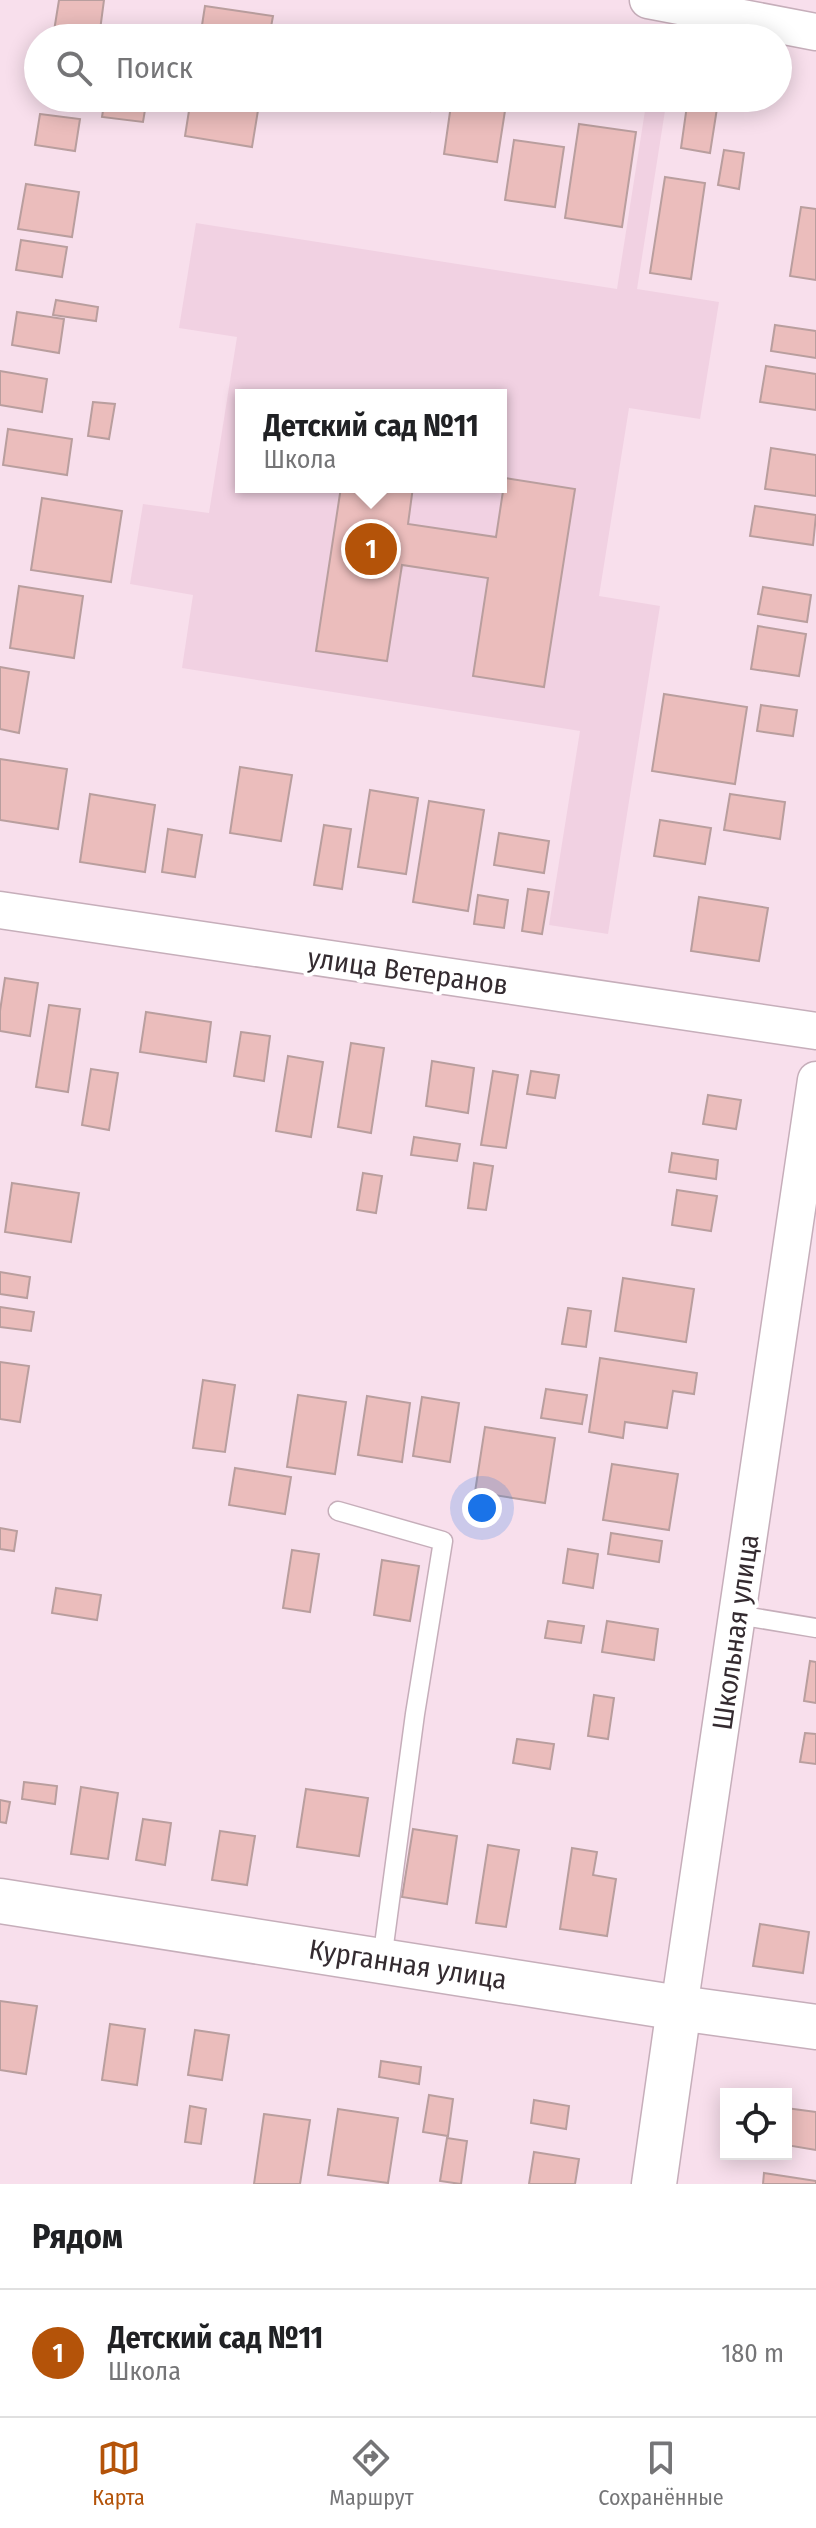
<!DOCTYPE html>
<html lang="ru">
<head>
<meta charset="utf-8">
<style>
  :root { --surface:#fff; --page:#f6f6f6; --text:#202124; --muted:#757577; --line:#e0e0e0; --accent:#b45309 }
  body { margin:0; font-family:"Fira Sans Condensed",sans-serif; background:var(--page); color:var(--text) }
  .controls { position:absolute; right:24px; bottom:24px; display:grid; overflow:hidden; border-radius:0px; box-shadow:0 4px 20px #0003 }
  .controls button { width:72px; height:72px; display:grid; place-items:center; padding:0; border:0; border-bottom:2px solid var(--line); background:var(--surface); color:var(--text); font:40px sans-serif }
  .you { position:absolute; left:482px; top:1508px; width:28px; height:28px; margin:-20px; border:6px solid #fff; border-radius:50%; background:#1a73e8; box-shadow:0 0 0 12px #1a73e833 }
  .badge { display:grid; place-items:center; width:52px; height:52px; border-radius:50%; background:var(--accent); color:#fff; font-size:26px; font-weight:700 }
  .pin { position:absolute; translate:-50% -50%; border:4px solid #fff; box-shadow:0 2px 8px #0006 }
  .popup { position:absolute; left:235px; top:389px; width:272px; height:104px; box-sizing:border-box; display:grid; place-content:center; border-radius:0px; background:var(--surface); filter:drop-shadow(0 2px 6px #0005); font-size:26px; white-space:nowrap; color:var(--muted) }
  .popup b { font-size:30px; color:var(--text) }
  .popup::after { content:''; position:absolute; left:50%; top:100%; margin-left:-16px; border:16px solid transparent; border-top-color:var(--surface) }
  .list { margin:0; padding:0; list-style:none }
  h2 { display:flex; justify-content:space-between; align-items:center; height:104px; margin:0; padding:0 32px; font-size:34px }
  h2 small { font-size:26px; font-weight:400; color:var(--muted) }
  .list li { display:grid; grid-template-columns:52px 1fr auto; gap:24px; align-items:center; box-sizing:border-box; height:128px; padding:0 32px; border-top:2px solid var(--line) }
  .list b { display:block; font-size:30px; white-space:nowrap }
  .list p { margin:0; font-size:26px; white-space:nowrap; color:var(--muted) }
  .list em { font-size:26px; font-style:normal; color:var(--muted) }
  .icon { flex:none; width:44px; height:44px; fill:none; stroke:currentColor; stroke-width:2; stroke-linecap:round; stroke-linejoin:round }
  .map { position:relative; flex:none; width:816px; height:2184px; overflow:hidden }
  .search { position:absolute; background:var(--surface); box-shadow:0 4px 20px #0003; left:24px; right:24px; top:24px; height:88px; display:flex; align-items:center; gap:20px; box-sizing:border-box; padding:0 28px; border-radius:44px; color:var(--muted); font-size:30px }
  .sheet { height:232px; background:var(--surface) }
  nav { display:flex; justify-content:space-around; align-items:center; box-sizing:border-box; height:112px; border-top:2px solid var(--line); background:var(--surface); font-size:22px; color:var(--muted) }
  nav a { display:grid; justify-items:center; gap:4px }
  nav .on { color:var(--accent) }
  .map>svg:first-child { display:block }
  .built { fill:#f1d1e2; fill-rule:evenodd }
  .building { fill:#ebbdbc; stroke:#b99e9e; stroke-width:2 }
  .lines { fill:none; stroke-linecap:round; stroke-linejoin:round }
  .lane-casing { stroke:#c6aeba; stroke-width:21 }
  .street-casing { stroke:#c6aeba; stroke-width:39 }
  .secondary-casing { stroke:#c6aeba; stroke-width:47 }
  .lane { stroke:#fff; stroke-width:18 }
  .street { stroke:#fff; stroke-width:36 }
  .secondary { stroke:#fff; stroke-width:44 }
  .labels { text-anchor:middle; stroke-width:8; stroke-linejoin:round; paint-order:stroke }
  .street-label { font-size:28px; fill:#342b30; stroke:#fff }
</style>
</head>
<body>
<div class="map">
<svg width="816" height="2184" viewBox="0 0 816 2184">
  <rect width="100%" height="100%" fill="#f8dfec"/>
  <path class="built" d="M647,98H667L637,289L719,302L700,419L629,408L599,596L660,606L608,934L549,925L580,731L182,668L193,595L130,584L143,504L209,513L237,337L179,328L196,223L617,289ZM241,395H501V487H241Z"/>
  <g class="building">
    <polygon points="59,0 104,0 99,38 53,37"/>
    <polygon points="205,6 273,16 269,38 200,38"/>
    <polygon points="295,27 338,34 338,38 294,38"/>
    <polygon points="43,98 95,98 93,109 42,101"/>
    <polygon points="105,98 147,98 143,122 102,117"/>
    <polygon points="191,98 260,98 252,147 185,136"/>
    <polygon points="396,98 432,98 430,111 395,105"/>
    <polygon points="452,98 507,98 497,162 444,154"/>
    <polygon points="688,98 718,102 710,153 681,148"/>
    <polygon points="40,114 80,119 75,151 35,145"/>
    <polygon points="579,124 636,132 622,227 565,218"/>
    <polygon points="514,140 564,147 555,207 505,200"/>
    <polygon points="724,150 744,153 739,189 718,185"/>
    <polygon points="665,177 705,183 691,279 650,273"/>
    <polygon points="26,184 79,192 72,237 18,229"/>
    <polygon points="801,207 816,209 816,280 790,276"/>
    <polygon points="21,240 67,247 62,277 16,270"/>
    <polygon points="56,300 98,307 96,321 53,315"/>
    <polygon points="17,312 64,319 59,353 12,345"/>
    <polygon points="775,325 816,331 816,358 771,351"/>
    <polygon points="766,366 816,374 816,410 760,402"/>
    <polygon points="0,371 47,379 42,412 0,405"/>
    <polygon points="93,402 115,404 109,439 88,436"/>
    <polygon points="8,429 72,439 67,475 3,465"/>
    <polygon points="771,448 816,455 816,496 765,489"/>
    <polygon points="505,478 575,489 544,687 473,676 488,578 402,565 387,661 316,651 341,487 413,487 408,524 496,537"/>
    <polygon points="42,498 122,511 111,582 31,570"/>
    <polygon points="755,506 816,515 813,545 750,536"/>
    <polygon points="19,586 83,596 74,658 10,648"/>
    <polygon points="763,587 811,595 807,622 758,614"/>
    <polygon points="758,626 806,634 799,676 751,669"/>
    <polygon points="0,667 29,672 19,733 0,729"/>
    <polygon points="664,694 747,707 735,784 652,771"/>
    <polygon points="761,705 797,710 793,736 757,731"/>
    <polygon points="0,759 67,769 58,829 0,820"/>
    <polygon points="240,767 292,775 281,841 230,833"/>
    <polygon points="370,790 418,798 406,874 358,867"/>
    <polygon points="90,794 155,805 145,872 80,862"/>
    <polygon points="730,794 785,802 780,839 724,830"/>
    <polygon points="429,801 484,810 468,911 413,902"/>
    <polygon points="660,820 711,828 705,864 654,856"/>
    <polygon points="324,825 351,829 342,889 314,885"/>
    <polygon points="168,829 202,835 195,877 162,872"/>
    <polygon points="499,833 549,841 544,873 494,865"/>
    <polygon points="528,889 549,892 542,934 522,931"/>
    <polygon points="478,895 508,900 504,928 474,924"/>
    <polygon points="699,897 768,908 759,961 691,951"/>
    <polygon points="5,978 38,983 30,1036 0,1031 0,1011"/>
    <polygon points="49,1005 80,1009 68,1092 36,1087"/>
    <polygon points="146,1012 211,1022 206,1062 140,1052"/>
    <polygon points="241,1032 270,1036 264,1081 234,1076"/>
    <polygon points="351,1043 384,1048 371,1133 338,1127"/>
    <polygon points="288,1056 323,1062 311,1137 276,1131"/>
    <polygon points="432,1061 474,1068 468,1113 426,1106"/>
    <polygon points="91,1069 118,1073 109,1130 82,1125"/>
    <polygon points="493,1071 518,1075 506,1148 481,1145"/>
    <polygon points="531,1071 559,1075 555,1098 527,1094"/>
    <polygon points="708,1095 741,1100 736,1129 703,1124"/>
    <polygon points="414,1137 460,1144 457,1161 411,1155"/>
    <polygon points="672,1153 718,1160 716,1179 669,1172"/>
    <polygon points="474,1163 493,1166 486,1210 468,1208"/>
    <polygon points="363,1173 382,1176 376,1213 357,1210"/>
    <polygon points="12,1183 79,1193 71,1242 5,1232"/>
    <polygon points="677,1190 717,1196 711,1231 672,1225"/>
    <polygon points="0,1272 30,1277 27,1298 0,1294"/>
    <polygon points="623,1278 694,1289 686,1342 615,1331"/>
    <polygon points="0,1307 34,1312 31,1331 0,1327"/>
    <polygon points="568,1308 591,1311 586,1347 562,1344"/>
    <polygon points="600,1358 697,1373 694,1394 673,1391 667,1428 625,1422 623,1438 589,1432"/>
    <polygon points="0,1362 29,1366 20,1422 0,1419"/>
    <polygon points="203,1380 235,1385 225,1452 193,1448"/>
    <polygon points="546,1389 587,1395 582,1424 541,1418"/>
    <polygon points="298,1395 346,1402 335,1474 287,1467"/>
    <polygon points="367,1396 410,1403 402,1462 358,1455"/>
    <polygon points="422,1397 459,1403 450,1462 413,1456"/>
    <polygon points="485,1427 555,1438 545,1503 475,1492"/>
    <polygon points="612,1464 678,1474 669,1530 603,1520"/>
    <polygon points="235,1468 291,1477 285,1514 229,1505"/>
    <polygon points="0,1528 17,1531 14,1551 0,1549"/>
    <polygon points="611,1533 662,1541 659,1562 608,1554"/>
    <polygon points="568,1549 598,1554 593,1588 563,1583"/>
    <polygon points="292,1550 319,1554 310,1612 283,1608"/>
    <polygon points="382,1560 419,1566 410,1621 374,1615"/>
    <polygon points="56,1588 101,1595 97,1620 52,1613"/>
    <polygon points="548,1621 584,1626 581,1643 545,1638"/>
    <polygon points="607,1621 658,1629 654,1660 602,1652"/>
    <polygon points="810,1661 816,1662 816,1703 804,1701"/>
    <polygon points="594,1695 614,1698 608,1739 588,1736"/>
    <polygon points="805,1733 816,1734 816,1764 800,1762"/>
    <polygon points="517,1739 554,1744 550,1769 513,1763"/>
    <polygon points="24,1782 57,1786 55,1804 22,1799"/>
    <polygon points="81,1787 118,1793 108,1859 71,1854"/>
    <polygon points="306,1789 368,1798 359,1856 297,1847"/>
    <polygon points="0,1800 10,1802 6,1823 0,1822"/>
    <polygon points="143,1819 171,1823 165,1865 136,1860"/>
    <polygon points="413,1829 457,1836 447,1904 402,1897"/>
    <polygon points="220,1831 255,1836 247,1885 212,1880"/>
    <polygon points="488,1845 519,1850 506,1927 476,1923"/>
    <polygon points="572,1848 597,1852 593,1875 616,1879 607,1936 560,1929"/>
    <polygon points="760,1924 809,1932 803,1973 753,1966"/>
    <polygon points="0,2001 37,2006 26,2074 0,2070"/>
    <polygon points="110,2024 145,2029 137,2085 102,2080"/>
    <polygon points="195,2030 229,2035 222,2080 188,2075"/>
    <polygon points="381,2061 421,2067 419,2084 379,2077"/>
    <polygon points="429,2095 453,2099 448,2136 423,2132"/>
    <polygon points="534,2100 569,2106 566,2129 531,2123"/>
    <polygon points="190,2106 206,2109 201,2144 185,2142"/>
    <polygon points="786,2108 816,2112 816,2150 786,2145"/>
    <polygon points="338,2109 398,2118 388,2183 328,2175"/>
    <polygon points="264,2114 310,2120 300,2184 254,2184"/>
    <polygon points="447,2138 467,2141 461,2184 440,2181"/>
    <polygon points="534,2152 579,2159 575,2184 529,2184"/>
    <polygon points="764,2173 816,2181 816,2184 763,2184"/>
  </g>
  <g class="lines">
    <defs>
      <g id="lane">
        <polyline points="338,1511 443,1541 415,1714 382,1960"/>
        <polyline points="738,1615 816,1628"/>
      </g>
      <g id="street">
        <polyline points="648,0 816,32"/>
        <polyline points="0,910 816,1031"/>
        <polyline points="679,2008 816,1080"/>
      </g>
      <g id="secondary">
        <polyline points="0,1901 679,2008 816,2027"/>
        <polyline points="654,2184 679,2008"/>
      </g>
    </defs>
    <use href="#lane" class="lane-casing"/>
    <use href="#street" class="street-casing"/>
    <use href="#secondary" class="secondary-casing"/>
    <use href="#lane" class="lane"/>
    <use href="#street" class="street"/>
    <use href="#secondary" class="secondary"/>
  </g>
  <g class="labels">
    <g class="street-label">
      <text transform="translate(408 971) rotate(8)" y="10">улица Ветеранов</text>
      <text transform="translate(735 1632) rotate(-82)" y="10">Школьная улица</text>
      <text transform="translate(408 1964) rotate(9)" y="10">Курганная улица</text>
    </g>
  </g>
</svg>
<div class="controls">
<button><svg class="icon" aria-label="locate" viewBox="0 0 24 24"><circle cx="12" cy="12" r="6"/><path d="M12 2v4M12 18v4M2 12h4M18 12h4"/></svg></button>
</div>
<div class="you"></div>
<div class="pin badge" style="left:371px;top:549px">1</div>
<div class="popup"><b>Детский сад №11</b>Школа</div>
<div class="search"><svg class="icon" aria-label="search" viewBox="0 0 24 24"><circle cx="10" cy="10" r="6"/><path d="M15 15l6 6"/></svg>Поиск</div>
</div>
<section class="sheet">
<h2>Рядом<small></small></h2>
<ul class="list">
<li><span class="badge">1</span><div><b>Детский сад №11</b><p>Школа</p></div><em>180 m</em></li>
</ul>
</section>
<nav>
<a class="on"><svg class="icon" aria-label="map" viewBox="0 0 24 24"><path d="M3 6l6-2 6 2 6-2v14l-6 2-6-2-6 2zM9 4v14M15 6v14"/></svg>Карта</a>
<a><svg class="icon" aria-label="directions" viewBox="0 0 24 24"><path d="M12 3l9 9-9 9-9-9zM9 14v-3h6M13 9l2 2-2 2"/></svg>Маршрут</a>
<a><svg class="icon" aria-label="saved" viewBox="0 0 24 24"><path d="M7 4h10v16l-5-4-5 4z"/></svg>Сохранённые</a>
</nav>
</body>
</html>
